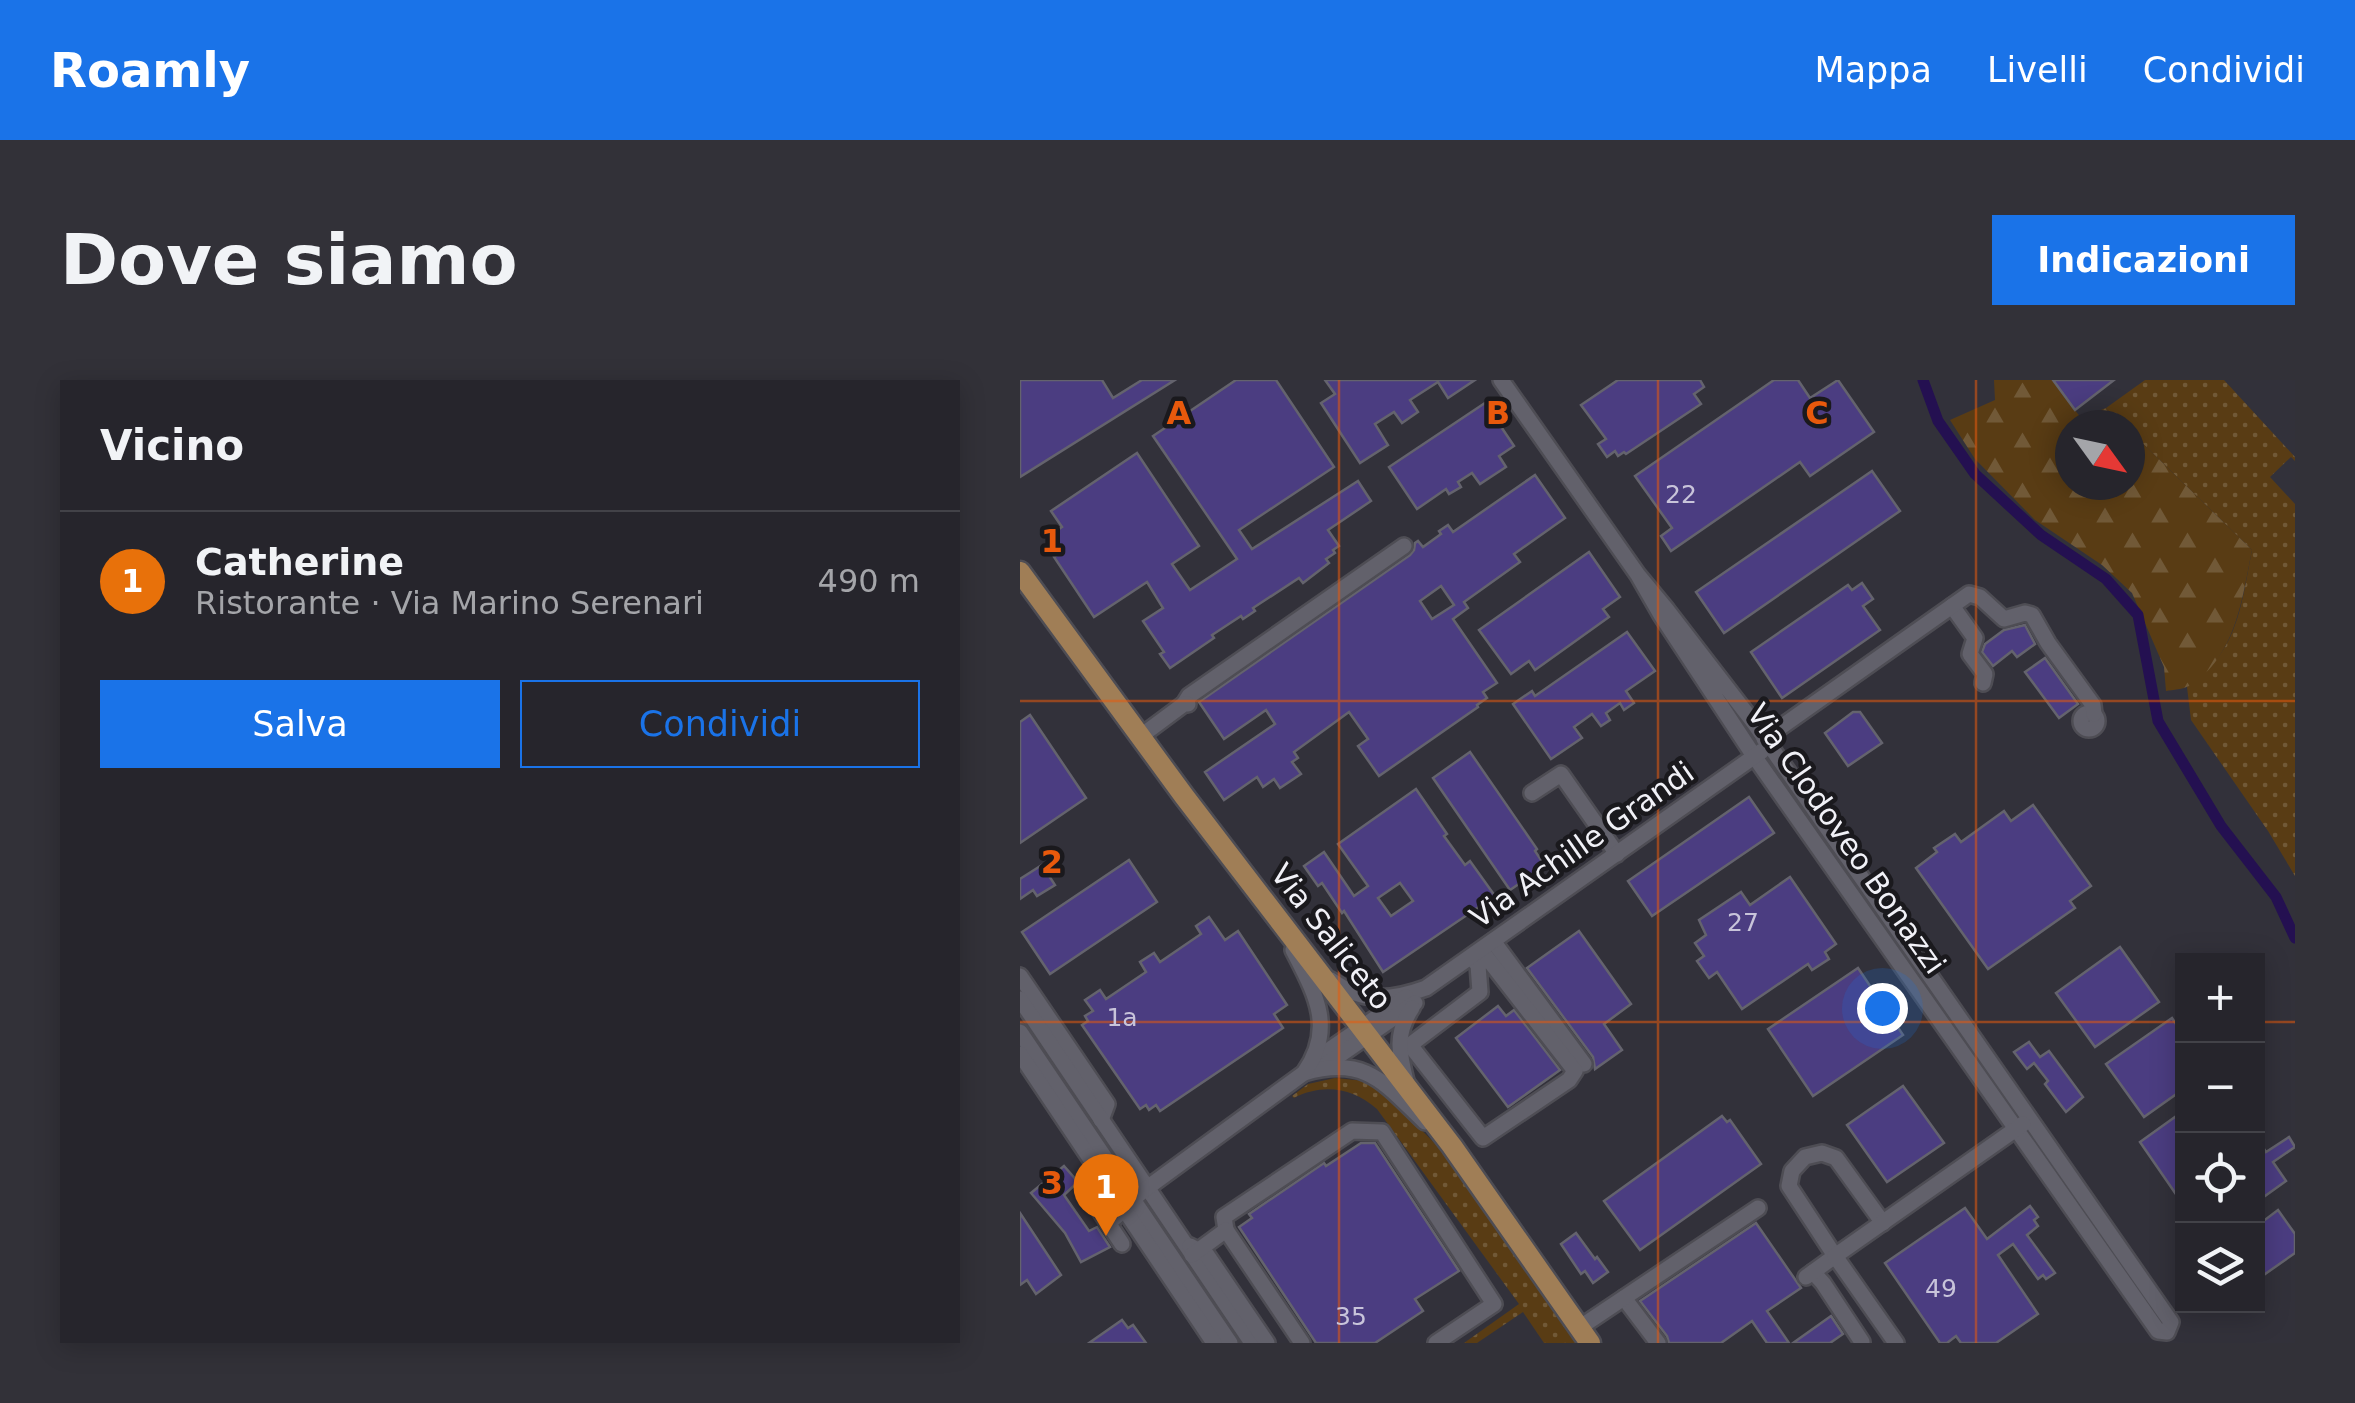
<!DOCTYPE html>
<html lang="it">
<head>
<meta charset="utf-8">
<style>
  :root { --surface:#26252c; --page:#323138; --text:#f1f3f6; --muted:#a4a5a9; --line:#424248; --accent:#1a73e8 }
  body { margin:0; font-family:"DejaVu Sans",sans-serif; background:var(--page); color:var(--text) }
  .controls { position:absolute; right:30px; bottom:30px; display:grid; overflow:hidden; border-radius:0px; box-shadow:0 5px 25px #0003 }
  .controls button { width:90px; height:90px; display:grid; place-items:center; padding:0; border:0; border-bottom:2px solid var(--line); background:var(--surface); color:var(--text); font:50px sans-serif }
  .compass { position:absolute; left:1035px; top:30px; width:90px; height:90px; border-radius:50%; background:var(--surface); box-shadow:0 5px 25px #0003; rotate:123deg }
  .you { position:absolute; left:862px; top:628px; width:35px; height:35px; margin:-25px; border:8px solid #fff; border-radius:50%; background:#1a73e8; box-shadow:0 0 0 15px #1a73e833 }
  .badge { display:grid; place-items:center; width:65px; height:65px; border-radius:50%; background:var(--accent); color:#fff; font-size:32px; font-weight:700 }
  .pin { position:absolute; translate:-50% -82px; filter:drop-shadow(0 2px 5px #0008) }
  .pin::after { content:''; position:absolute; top:52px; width:35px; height:30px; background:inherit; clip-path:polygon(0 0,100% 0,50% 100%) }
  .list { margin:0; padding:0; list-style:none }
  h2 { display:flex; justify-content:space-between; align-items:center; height:130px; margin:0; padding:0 40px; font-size:42px }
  h2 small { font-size:32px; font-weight:400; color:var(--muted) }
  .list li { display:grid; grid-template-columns:65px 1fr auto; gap:30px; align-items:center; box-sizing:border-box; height:140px; padding:0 40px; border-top:2px solid var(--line) }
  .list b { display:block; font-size:38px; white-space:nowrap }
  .list p { margin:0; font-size:32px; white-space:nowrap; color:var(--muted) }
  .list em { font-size:32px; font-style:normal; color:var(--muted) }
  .actions { display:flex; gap:20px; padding:30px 40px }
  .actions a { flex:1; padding:22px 0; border:2px solid var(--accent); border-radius:0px; text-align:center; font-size:35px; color:var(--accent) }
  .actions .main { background:var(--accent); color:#fff }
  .icon { flex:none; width:55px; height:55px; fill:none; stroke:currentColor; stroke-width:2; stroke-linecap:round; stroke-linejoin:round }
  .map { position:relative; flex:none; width:1275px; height:963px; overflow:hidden; border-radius:0px }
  header { display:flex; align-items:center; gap:60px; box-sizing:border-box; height:140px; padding:0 50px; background:var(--accent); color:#fff }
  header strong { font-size:48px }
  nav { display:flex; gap:55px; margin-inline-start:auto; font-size:35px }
  .intro { display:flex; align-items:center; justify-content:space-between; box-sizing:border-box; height:240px; padding:0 60px }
  h1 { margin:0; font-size:70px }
  .button { padding:25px 45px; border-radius:0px; background:var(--accent); color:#fff; font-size:35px; font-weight:700 }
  main { display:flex; gap:60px; padding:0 60px }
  aside { flex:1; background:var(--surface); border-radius:0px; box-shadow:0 5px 25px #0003 }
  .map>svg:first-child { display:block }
  .grass { fill:url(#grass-dots) }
  .forest { fill:url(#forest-firs) }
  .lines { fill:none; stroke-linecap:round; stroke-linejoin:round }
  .canal { stroke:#241051; stroke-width:11 }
  .building { fill:#4b3d81; stroke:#64636d; stroke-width:2.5; fill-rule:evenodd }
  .minor-casing { stroke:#4e4d54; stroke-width:20 }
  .major-casing { stroke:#4e4d54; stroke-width:25 }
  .minor { stroke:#62616b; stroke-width:15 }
  .major { stroke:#a07e56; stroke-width:20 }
  .grid { fill:none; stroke:#e8590c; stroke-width:2.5; stroke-opacity:0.55 }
  .labels { text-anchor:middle; stroke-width:9; stroke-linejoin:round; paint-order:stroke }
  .number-label { font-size:25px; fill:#c8c4da }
  .street-label { font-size:30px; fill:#f1f1f7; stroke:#1a191d }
  .grid-label { font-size:32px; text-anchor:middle; font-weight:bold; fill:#e8590c; stroke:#1a191d; stroke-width:9; stroke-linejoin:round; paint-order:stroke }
</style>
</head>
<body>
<header>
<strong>Roamly</strong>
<nav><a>Mappa</a><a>Livelli</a><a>Condividi</a></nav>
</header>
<div class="intro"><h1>Dove siamo</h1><a class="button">Indicazioni</a></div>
<main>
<aside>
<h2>Vicino<small></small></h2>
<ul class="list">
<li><span class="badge" style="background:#e8710a">1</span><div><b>Catherine</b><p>Ristorante · Via Marino Serenari</p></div><em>490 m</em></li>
</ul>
<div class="actions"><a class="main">Salva</a><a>Condividi</a></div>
</aside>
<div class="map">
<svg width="1275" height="963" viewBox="0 0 1275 963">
  <defs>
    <pattern id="grass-dots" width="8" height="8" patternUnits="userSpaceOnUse" patternTransform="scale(2.5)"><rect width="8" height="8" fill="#593c14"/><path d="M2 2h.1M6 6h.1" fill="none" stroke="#715937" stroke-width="1.8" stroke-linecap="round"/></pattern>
    <pattern id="forest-firs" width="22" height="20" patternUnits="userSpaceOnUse" patternTransform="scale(2.5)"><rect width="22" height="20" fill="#593c14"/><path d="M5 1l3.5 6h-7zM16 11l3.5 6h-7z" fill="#715937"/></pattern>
  </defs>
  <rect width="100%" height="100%" fill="#32313a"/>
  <g class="grass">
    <path d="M1125,0H1204L1275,77V81L1271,77L1250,97L1275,124V496L1248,451L1171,340L1167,307C1175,300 1184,293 1192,285C1220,254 1224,210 1232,170L1110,51V45H1104L1086,28Z"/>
    <path d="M315,698L345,701L365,713L436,785L561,963H524L503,932L457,963H444L499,924L357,729C333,708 303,703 274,718L272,716L288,704Z"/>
  </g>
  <path class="forest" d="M974,0H1032L1061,38L1086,28L1104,45H1050V105H1110V51L1232,170C1222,219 1216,277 1169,306C1163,309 1153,310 1146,311L1144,287L1112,213L1082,185L1015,140L955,79L930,40L975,20Z"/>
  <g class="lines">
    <polyline class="canal" points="903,0 918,41 955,94 1021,155 1086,199 1118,235 1138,341 1201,446 1256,517 1275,558"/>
  </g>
  <g class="building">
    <polygon points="0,0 82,0 93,18 122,0 155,0 0,97"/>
    <polygon points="216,0 256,0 314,87 219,150 232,169 338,101 351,121 308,150 319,166 313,170 315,173 306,179 309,183 283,203 279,198 233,228 235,231 223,239 221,236 192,255 194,258 150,288 140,274 144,272 123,241 143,228 127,202 74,237 34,177 41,173 32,154 42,147 31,131 117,73 179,166 152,184 170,210 217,179 133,56"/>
    <polygon points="305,0 455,0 428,18 418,2 390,20 398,32 382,43 374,32 355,44 368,65 340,83 301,23 315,14"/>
    <polygon points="598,0 680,0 684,7 674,14 681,24 606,74 604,72 598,76 595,71 587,77 578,64 586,59 561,25"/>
    <polygon points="754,0 778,0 790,18 818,0 854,52 790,96 780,82 651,171 641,156 652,148 615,96"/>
    <polygon points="1033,0 1094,0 1055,30"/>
    <polygon points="465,23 494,66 479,76 486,87 460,104 452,93 438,102 441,107 429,114 426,109 397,129 369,87"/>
    <polygon points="852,91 880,131 704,253 676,212"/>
    <path d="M515,95L545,138L494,174L500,182L444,222L448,228L433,239L477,303L463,312L467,318L457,325L458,327L359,396L338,366L348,359L329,332L274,372L278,378L272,382L281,394L260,408L254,399L243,407L237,397L204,420L185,392L255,344L246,330L204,359L179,322L390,175L394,170L395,163L398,161L403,167L421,154L419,151L428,145L433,152ZM421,206L434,225L412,239L400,221Z"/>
    <polygon points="569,172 600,217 583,229 589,237 515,290 509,281 491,294 459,250"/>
    <polygon points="842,203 853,219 843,226 860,250 762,318 731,272 828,205 832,210"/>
    <polygon points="1005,245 1015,264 997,277 992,271 973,286 962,272 965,264 984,250"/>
    <polygon points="607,252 635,291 606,311 614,323 604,330 600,323 586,333 590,340 581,346 572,334 554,347 562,358 531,379 493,324 512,311 515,316"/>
    <polygon points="1025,278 1058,324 1039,338 1005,292"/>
    <polygon points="833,332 840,332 862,363 828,386 805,353"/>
    <polygon points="10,335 66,418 0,463 0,342"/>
    <polygon points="450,372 517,469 515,471 525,486 490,510 413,398"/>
    <path d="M396,409L427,454L424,456L445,485L450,481L475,516L363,592L324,531L322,533L302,503L298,506L284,486L304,472L334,516L348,506L318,464ZM380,503L393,521L371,536L358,518Z"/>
    <polygon points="729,417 754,453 632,536 608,501"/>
    <polygon points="1013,425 1071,506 1050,521 1055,528 968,589 896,488 917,472 914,468 935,454 941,462 984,431 991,441"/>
    <polygon points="109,480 137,522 30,594 2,552"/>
    <polygon points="22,485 35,505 17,516 13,510 0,519 0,499"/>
    <polygon points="770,497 816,564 805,572 809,579 792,590 788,584 722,629 697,592 689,598 677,581 684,576 675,563 686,555 679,540 721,512 730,525"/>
    <polygon points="189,537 205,560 218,551 267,625 254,634 263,648 140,731 136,725 129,730 126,725 120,729 62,645 68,641 65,636 73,631 65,620 80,610 86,619 126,592 120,582 134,573 140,582 181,554 176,546"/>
    <polygon points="559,551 611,624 584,644 602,670 575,689 573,677 507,588"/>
    <polygon points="1100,567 1139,622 1075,667 1036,613"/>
    <polygon points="838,588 883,655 793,716 748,649"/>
    <polygon points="478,626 486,636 494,630 540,690 488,727 436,658"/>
    <polygon points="1152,638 1162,653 1162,710 1124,737 1086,684"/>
    <polygon points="1009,662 1020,677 1029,671 1063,717 1046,732 1025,704 1028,701 1014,683 1007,689 994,672"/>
    <polygon points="883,706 924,763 867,802 827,745"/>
    <polygon points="1162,732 1162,823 1120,762"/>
    <polygon points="702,736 707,742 710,740 741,784 620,870 584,821"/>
    <polygon points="1269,757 1275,767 1253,782 1266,801 1238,821 1238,760 1246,772"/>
    <polygon points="341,763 355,763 439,891 395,919 403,931 355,963 296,963 219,847 232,838 229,834 304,783 306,786"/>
    <polygon points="44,786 58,802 44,815 69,851 77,847 90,867 61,882 45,853 11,813"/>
    <polygon points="1010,826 1018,837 1014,840 1018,846 1007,855 1035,893 1026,899 1023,895 1018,899 993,864 978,875 1018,934 976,963 941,963 936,956 927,963 920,963 865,883 945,828 967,859"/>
    <polygon points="1258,830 1275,854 1275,873 1238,899 1238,845"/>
    <polygon points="0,833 41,895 16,914 7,900 0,905"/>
    <polygon points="736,843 781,908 747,931 769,963 747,963 732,941 701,963 649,963 647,956 620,921"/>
    <polygon points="556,853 575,879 577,877 588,892 573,903 565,891 561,894 541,864"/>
    <polygon points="811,936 823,954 810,963 773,963"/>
    <polygon points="102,940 108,948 113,945 126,963 69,963"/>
  </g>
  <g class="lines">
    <defs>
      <g id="minor">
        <polyline points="481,0 618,195 641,235 734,376 1138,951 1147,952 1151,942 734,343 647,230 618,195"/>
        <polyline points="932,226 955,258 950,274 965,294 963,303"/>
        <polyline points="164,324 169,316 384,166"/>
        <circle cx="1069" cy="341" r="8"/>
        <polyline points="121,356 164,324 168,324"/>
        <polyline points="744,359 949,214 960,217 984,239 1005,233 1012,235 1028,263 1073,325 1074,334"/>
        <polyline points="512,413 541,394 597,474"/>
        <polyline points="473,561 564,684"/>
        <polyline points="451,577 458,585 460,612 390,665 463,758 549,700 555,691 461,570"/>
        <polyline points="0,596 87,724 81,740"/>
        <path d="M311,600C343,623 370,621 406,608L742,371"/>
        <polyline points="0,619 232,963"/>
        <polyline points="0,652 210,963"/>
        <polyline points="0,674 194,963"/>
        <polyline points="293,681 386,617"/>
        <polyline points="304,686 395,623"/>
        <path d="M284,693C346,675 364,703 405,742"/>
        <path d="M386,701C379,673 375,653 392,628"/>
        <polyline points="79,792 72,797 67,811 102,864"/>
        <path d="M88,843C103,833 112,818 127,808L284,693C316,648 295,613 273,570"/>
        <polyline points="206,850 204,837 332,751 362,752 474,924 416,963"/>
        <polyline points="170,866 187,875 247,963"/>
        <polyline points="172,875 206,850 282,963"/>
        <polyline points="793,892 803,903 842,962"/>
        <polyline points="786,897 815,876 769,806 772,791 785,777 802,773 816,778 863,843"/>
        <polyline points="604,918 638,963"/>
        <polyline points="559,948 738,828"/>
        <polyline points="876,963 815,876 1003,744"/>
      </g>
      <polyline id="major" points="0,192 164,416 432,766 570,963"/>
    </defs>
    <use href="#minor" class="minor-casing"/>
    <use href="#major" class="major-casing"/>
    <use href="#minor" class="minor"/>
    <use href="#major" class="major"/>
  </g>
  <path class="grid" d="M319,0V963M638,0V963M956,0V963M0,321H1275M0,642H1162M1238,642H1275"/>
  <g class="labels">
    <g class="number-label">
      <text x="661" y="123">22</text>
      <text x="723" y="551">27</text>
      <text x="102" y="646">1a</text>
      <text x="921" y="917">49</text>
      <text x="331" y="945">35</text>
    </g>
    <g class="street-label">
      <text transform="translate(826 459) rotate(55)" y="10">Via Clodoveo Bonazzi</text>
      <text transform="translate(562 465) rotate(-35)" y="10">Via Achille Grandi</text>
      <text transform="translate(311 557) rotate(52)" y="10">Via Saliceto</text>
    </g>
  </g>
  <g class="grid-label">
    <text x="159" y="44">A</text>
    <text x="478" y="44">B</text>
    <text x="797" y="44">C</text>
    <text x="32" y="172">1</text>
    <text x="32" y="493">2</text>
    <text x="32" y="814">3</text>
  </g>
</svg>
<div class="controls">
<button>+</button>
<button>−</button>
<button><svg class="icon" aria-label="locate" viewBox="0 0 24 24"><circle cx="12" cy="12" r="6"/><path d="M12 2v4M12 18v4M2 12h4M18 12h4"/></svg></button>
<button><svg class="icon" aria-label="layers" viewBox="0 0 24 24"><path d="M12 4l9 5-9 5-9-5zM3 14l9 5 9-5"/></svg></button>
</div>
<svg class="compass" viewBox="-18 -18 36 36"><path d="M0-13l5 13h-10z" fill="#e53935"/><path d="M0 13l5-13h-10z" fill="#a4a5a9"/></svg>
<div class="you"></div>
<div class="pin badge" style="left:86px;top:856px;background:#e8710a">1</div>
</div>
</main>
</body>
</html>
